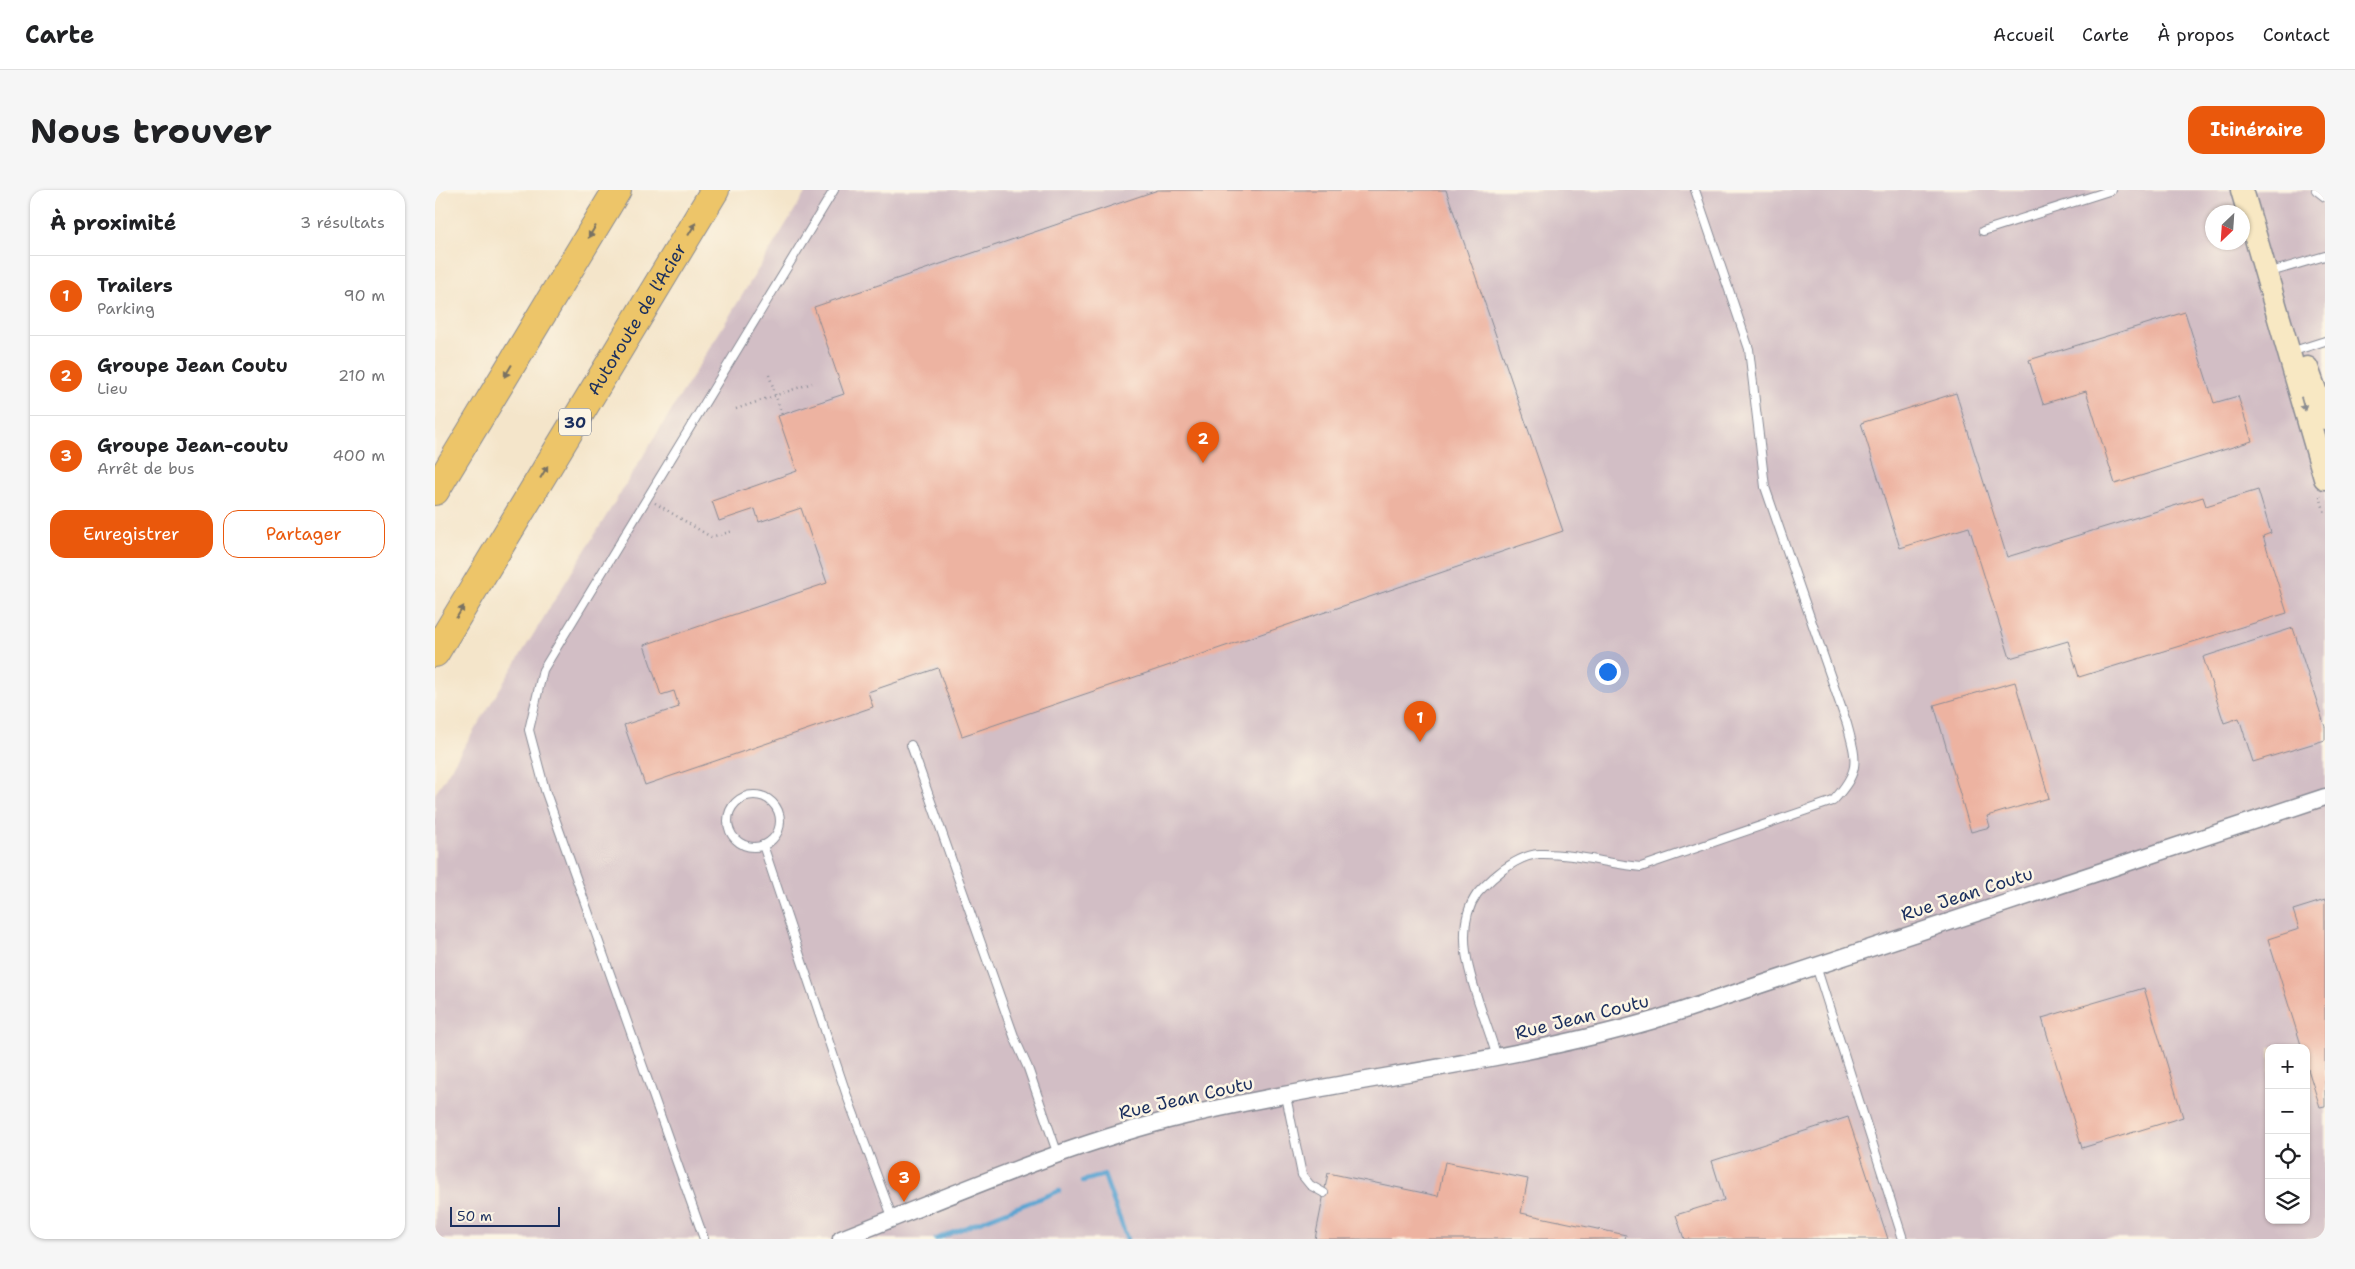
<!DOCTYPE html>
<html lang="fr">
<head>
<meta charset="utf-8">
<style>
  :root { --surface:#fff; --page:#f6f6f6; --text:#202124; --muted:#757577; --line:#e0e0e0; --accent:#ea580c }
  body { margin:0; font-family:"Shantell Sans",sans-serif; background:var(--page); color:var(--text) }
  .controls { position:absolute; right:15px; bottom:15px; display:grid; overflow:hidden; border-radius:10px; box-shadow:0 1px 4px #0004 }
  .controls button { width:45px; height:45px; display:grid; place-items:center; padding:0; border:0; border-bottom:1px solid var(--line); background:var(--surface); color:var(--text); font:25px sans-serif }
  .compass { position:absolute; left:1770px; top:15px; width:45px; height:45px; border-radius:50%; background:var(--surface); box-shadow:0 1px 4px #0004; rotate:205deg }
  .scale { position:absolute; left:15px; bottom:12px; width:110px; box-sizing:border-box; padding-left:5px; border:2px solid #1b2f5e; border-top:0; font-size:14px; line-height:18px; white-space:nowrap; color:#1b2f5e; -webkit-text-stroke:4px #fcf5e5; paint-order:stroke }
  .you { position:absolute; left:1172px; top:481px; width:18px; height:18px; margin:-12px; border:4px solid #fff; border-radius:50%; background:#1a73e8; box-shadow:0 0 0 8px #1a73e833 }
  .badge { display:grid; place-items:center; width:32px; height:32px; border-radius:50%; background:var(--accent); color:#fff; font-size:16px; font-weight:700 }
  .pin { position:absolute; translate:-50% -41px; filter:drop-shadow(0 1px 2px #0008) }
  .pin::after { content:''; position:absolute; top:26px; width:18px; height:15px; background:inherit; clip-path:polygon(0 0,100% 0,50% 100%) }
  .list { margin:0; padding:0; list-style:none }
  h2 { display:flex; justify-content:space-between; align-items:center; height:65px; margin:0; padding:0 20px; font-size:21px }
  h2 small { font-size:16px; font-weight:400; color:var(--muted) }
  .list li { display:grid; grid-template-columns:32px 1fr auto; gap:15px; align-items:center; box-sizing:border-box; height:80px; padding:0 20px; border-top:1px solid var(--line) }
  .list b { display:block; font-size:19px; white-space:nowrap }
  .list p { margin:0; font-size:16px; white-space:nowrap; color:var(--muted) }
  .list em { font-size:16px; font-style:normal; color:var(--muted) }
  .actions { display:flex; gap:10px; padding:15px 20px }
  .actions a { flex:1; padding:11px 0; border:1px solid var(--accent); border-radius:15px; text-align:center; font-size:18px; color:var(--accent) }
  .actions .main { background:var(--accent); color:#fff }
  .icon { flex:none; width:28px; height:28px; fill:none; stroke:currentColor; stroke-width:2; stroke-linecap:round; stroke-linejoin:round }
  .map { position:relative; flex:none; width:1890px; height:1049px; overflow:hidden; border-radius:15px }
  header { display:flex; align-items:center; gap:30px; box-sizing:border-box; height:70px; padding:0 25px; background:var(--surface); border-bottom:1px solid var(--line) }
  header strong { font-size:24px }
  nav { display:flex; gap:28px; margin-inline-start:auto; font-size:18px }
  .intro { display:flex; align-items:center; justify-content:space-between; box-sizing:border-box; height:120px; padding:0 30px }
  h1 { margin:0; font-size:35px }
  .button { padding:12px 22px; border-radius:15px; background:var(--accent); color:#fff; font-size:18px; font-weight:700 }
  main { display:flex; gap:30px; padding:0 30px }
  aside { flex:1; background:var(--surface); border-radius:15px; box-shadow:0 1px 4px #0004 }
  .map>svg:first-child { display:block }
  .industrial { fill:#d2bec5; fill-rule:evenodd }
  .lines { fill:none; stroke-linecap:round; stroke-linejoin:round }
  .stream { stroke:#5ba4d2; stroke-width:4.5 }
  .building { fill:#edb3a1 }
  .lane-casing { stroke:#888a94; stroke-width:10 }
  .street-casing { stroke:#888a94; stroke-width:19 }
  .secondary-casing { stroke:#888a94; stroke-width:25 }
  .highway-casing { stroke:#888a94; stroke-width:30 }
  .path { stroke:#888a94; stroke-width:2.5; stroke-dasharray:1 4; stroke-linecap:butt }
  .lane { stroke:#fff; stroke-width:8 }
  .street { stroke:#fff; stroke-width:16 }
  .secondary { stroke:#f8e8c3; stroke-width:22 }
  .highway { stroke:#edc569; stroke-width:28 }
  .oneway { fill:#797263 }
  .oneway2 { fill:#8a8c90 }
  .labels { text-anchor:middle; stroke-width:5; stroke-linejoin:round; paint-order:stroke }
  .shield { fill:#fcf5e5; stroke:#5e6a86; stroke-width:1 }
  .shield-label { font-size:16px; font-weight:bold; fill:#1b2f5e }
  .street-label { font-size:18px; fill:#1b2f5e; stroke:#fcf5e5 }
</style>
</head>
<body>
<header>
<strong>Carte</strong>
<nav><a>Accueil</a><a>Carte</a><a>À propos</a><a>Contact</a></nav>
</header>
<div class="intro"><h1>Nous trouver</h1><a class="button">Itinéraire</a></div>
<main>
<aside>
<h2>À proximité<small>3 résultats</small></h2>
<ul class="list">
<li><span class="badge">1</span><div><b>Trailers</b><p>Parking</p></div><em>90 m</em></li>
<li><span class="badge">2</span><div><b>Groupe Jean Coutu</b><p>Lieu</p></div><em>210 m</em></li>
<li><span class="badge">3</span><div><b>Groupe Jean-coutu</b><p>Arrêt de bus</p></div><em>400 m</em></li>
</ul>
<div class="actions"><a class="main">Enregistrer</a><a>Partager</a></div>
</aside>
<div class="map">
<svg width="1890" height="1049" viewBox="0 0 1890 1049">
  <rect width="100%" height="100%" fill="#fcf5e5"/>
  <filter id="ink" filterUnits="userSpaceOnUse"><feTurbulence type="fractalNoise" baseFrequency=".02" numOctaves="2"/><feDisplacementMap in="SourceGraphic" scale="10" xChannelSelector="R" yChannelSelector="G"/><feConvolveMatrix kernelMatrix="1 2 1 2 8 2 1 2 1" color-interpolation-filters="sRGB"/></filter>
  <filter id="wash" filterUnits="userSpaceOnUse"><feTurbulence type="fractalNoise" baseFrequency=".0096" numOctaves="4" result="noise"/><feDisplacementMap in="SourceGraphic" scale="20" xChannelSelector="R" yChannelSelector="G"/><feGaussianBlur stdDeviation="1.12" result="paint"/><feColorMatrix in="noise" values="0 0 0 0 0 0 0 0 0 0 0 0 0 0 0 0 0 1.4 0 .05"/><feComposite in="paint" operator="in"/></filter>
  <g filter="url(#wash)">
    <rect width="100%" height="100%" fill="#f4e5ca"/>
    <path class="industrial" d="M372,0H1890V1049H0V604ZM1778,22H1808V52H1778ZM1834,858H1871V1030H1834Z"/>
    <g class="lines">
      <g class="stream">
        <polyline points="648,991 669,985 692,1049"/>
        <polyline points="501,1049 624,1001"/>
      </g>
    </g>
    <g id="blocks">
      <g class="building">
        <polygon points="723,0 1011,0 1128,341 527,546 503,478 433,502 438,517 210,595 189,535 244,517 239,501 226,505 209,455 392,393 366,318 324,332 320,319 284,331 277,311 362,281 343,226 409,204 379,117"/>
        <polygon points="1750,122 1779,213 1803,206 1817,251 1680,294 1651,201 1608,214 1594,170"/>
        <polygon points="1521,203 1572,367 1768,307 1771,316 1823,300 1836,343 1828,346 1852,423 1644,487 1633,451 1575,468 1534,337 1465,358 1426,233"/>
        <polygon points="1858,438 1890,537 1890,550 1818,572 1804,528 1789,533 1768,467"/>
        <polygon points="1580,492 1614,608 1552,626 1555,637 1536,642 1499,515"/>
        <polygon points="1890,710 1890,916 1885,917 1871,873 1871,858 1867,858 1833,749 1864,739 1858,720"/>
        <polygon points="1709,798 1748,927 1647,958 1607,828"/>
        <polygon points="1413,927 1453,1049 1249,1049 1241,1025 1289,1010 1277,971"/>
        <polygon points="1010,972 1093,989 1086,1023 1191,1045 1190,1049 880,1049 893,983 1003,1006"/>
      </g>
    </g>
  </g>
  <g filter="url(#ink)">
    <use href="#blocks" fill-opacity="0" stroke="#888a94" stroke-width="1"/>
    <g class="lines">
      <defs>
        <g id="lane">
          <polyline points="1881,0 1890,7"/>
          <polyline points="1548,41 1677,0"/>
          <polyline points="1832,83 1890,66"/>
          <polyline points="1865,159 1890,151"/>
          <polyline points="476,555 580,849 593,878 623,965"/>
          <circle cx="319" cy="631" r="26"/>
          <polyline points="328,655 412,906 458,1029"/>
          <polyline points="1381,776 1468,1049"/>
          <path d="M1062,868C1050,821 1010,749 1042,704C1047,698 1053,693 1058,688C1070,677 1088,665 1104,664C1139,663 1172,674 1206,677L1398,611C1426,580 1422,572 1412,534L1330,297L1314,159L1260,0"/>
          <polyline points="851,906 867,985 875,995 889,1003"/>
          <polyline points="269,1049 110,600 94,540 108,480 399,0"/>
        </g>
        <path id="street" d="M406,1049C513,1007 621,959 733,930C894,890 1060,876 1219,830L1890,607"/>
        <g id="secondary">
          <polyline points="1807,0 1890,288"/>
          <polyline points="1872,178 1890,228"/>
        </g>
        <g id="highway">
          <polyline points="0,301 182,0"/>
          <path id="s1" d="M0,463L280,0"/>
        </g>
      </defs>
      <use href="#lane" class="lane-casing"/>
      <use href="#street" class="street-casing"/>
      <use href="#secondary" class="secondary-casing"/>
      <use href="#highway" class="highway-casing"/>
      <g class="path">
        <polyline points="334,185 347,225"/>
        <polyline points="301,219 377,193"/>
        <polyline points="1885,306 1890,324"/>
        <polyline points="220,313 276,347 298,341"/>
      </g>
      <use href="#lane" class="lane"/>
      <use href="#street" class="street"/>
      <use href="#secondary" class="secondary"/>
      <use href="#highway" class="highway"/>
    </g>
    <defs><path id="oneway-solid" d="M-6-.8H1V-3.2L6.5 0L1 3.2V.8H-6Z" transform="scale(1.25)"/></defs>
    <g class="oneway">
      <use href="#oneway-solid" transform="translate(257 39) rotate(-59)"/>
      <use href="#oneway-solid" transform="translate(157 42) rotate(121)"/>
      <use href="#oneway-solid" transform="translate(73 181) rotate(121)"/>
      <use href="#oneway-solid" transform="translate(109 282) rotate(-59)"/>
      <use href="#oneway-solid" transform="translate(25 422) rotate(-59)"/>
    </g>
    <use class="oneway2" href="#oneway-solid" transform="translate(1868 214) rotate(74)"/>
  </g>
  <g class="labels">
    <rect class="shield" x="124" y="218.5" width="32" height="27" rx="4"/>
    <g class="shield-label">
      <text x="140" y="238">30</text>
    </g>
    <g class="street-label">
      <text dy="6" stroke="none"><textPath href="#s1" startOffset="390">Autoroute de l'Acier</textPath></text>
      <text transform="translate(1532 704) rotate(-18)" y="6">Rue Jean Coutu</text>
      <text transform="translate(1147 827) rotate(-14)" y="6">Rue Jean Coutu</text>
      <text transform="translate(751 908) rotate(-13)" y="6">Rue Jean Coutu</text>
    </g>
  </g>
</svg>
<div class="controls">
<button>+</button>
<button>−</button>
<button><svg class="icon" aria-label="locate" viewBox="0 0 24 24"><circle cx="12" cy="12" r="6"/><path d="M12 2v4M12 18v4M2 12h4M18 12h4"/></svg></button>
<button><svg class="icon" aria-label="layers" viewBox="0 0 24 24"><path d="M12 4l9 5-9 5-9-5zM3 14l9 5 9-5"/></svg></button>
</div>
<svg class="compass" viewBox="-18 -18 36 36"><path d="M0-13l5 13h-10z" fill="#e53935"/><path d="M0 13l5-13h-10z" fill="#757577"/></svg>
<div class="scale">50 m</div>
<div class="you"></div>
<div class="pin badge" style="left:985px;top:552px">1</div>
<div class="pin badge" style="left:768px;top:273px">2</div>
<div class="pin badge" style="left:469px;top:1012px">3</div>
</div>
</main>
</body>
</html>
